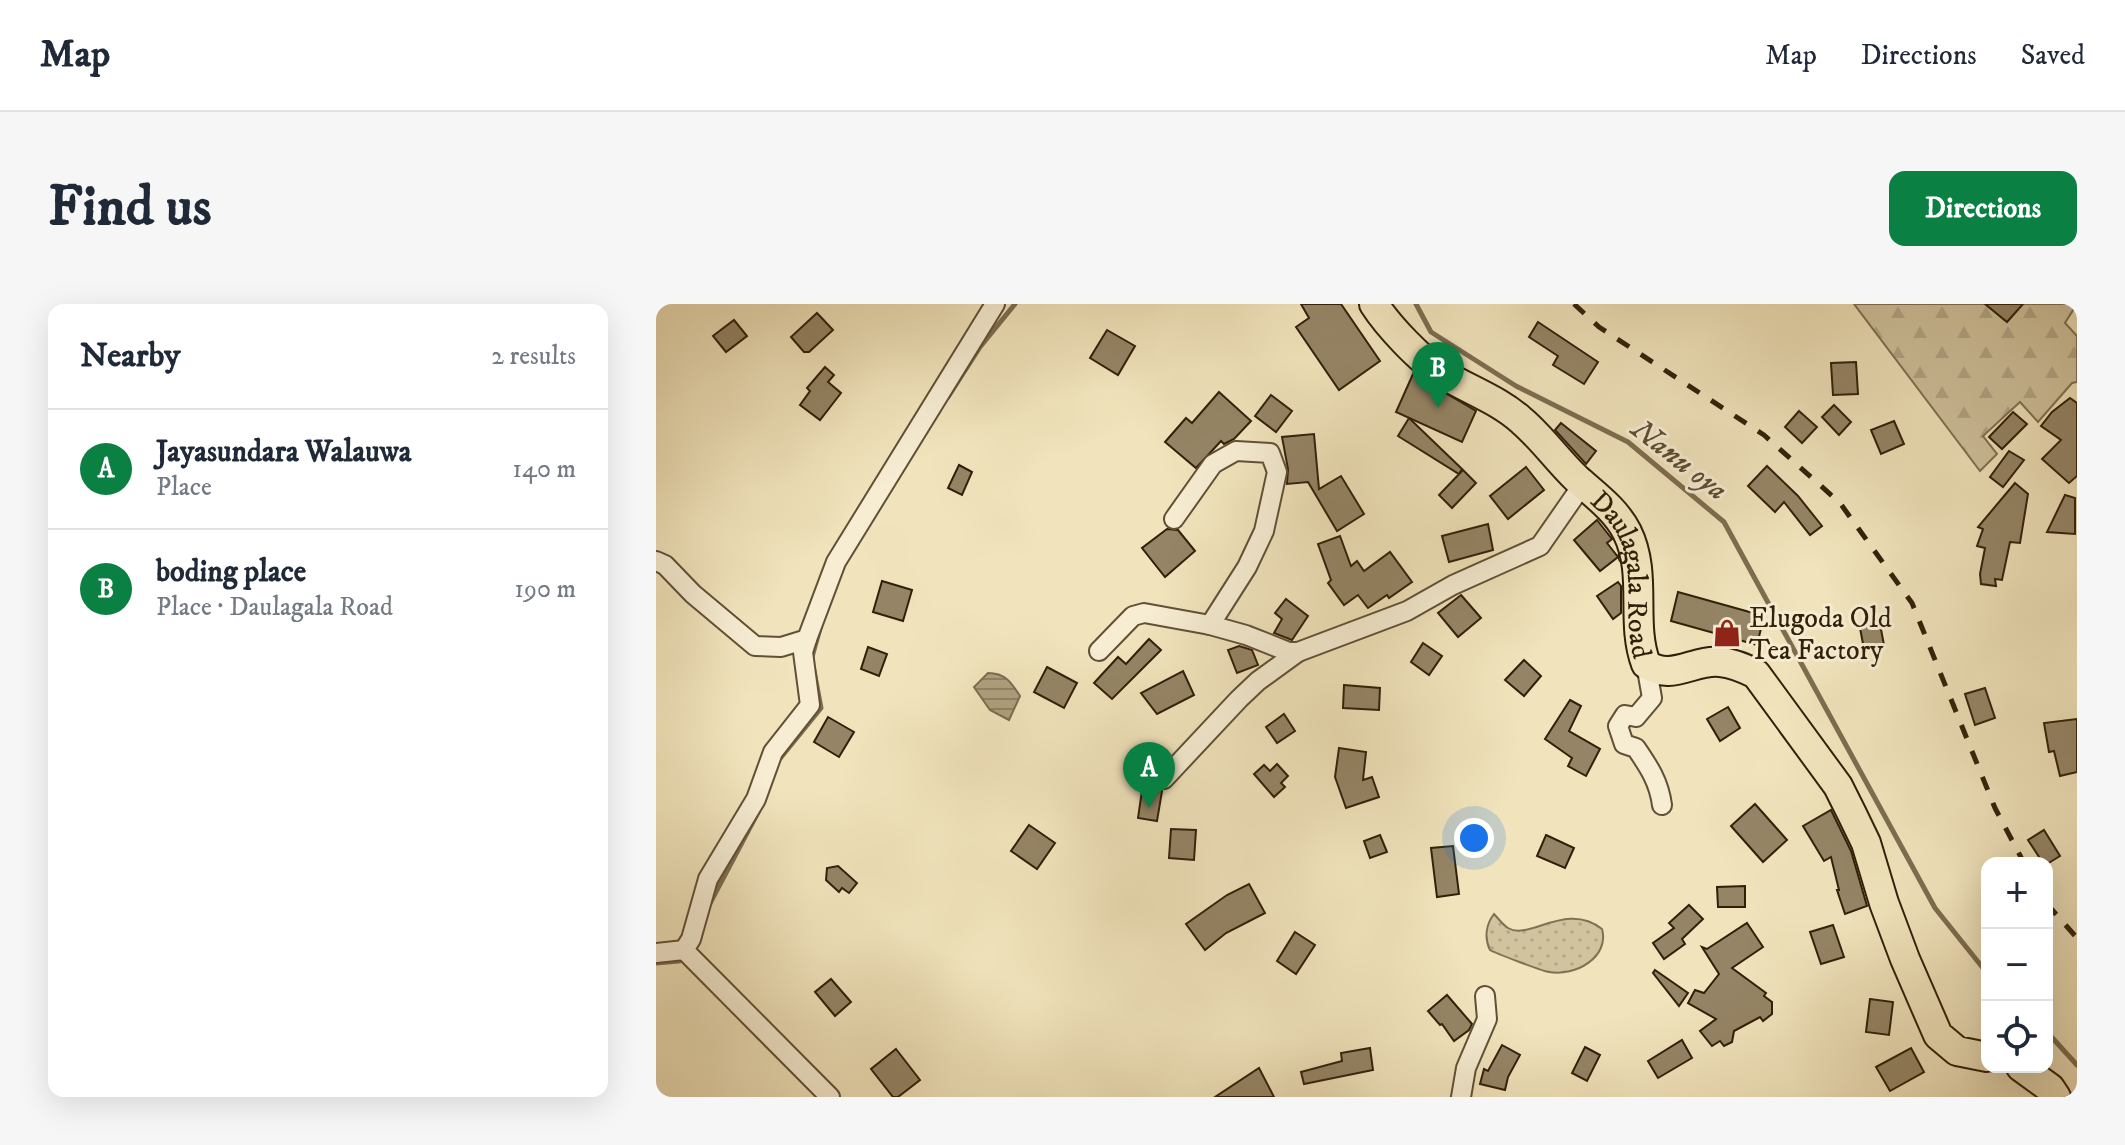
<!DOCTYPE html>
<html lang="en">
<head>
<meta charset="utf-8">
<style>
  :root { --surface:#fff; --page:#f6f6f7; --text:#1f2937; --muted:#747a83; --line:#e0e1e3; --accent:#0b8043 }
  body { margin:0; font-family:"IM FELL DW Pica",serif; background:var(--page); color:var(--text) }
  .controls { position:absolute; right:24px; bottom:24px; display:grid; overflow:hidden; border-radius:16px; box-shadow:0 8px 32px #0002 }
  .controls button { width:72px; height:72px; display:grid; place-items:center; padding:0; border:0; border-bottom:2px solid var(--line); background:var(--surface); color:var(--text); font:40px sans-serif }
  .you { position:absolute; left:818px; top:534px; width:28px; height:28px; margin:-20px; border:6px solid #fff; border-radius:50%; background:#1a73e8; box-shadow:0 0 0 12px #1a73e833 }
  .badge { display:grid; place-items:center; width:52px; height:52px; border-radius:50%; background:var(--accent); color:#fff; font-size:26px; font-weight:700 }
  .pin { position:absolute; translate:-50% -66px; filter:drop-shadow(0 2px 4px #0008) }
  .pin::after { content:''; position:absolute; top:42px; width:28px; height:24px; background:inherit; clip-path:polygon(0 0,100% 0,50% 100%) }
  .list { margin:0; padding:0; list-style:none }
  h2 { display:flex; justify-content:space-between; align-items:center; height:104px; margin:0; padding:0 32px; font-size:34px }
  h2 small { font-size:26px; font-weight:400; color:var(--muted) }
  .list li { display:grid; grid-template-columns:52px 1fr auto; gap:24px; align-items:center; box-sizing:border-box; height:120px; padding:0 32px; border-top:2px solid var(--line) }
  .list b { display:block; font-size:30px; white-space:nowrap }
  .list p { margin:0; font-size:26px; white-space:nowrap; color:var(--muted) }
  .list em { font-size:26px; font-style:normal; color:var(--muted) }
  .icon { flex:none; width:44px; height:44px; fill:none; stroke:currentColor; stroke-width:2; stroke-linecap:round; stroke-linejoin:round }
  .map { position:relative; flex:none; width:1421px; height:793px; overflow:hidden; border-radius:16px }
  header { display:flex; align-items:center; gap:48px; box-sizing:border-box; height:112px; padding:0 40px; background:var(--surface); border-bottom:2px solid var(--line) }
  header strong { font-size:38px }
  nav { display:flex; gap:44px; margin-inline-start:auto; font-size:28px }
  .intro { display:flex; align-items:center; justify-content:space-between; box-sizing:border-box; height:192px; padding:0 48px }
  h1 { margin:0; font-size:56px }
  .button { padding:20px 36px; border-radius:16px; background:var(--accent); color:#fff; font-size:28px; font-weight:700 }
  main { display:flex; gap:48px; padding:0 48px }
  aside { flex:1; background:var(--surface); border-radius:16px; box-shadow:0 8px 32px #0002 }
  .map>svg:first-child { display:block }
  .forest { fill:url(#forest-firs); stroke:#807154; stroke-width:2 }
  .park { fill:url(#park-dots); stroke:#807154; stroke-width:2 }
  .water { fill:url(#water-rules); stroke:#7d6d50; stroke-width:2 }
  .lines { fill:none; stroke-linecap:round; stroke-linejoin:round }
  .stream { stroke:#7d6d50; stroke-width:5 }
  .building { fill:#958566; stroke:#311f09; stroke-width:2 }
  .minor-casing { stroke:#615036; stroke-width:22 }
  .primary-casing { stroke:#311f09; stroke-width:32 }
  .minor { stroke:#f6edd3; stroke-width:18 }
  .primary { stroke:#f1e4bc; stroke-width:28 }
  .rail { stroke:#311f09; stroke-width:5; stroke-dasharray:14 14; stroke-linecap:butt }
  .labels { text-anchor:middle; stroke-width:6; stroke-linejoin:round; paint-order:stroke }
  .street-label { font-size:28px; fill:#311f09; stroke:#f6edd3 }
  .poi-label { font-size:28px; fill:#311f09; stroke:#f6edd3; text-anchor:start }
  .water-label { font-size:30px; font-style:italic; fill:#5d4c32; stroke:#f6edd3 }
</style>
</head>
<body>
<header>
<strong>Map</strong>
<nav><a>Map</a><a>Directions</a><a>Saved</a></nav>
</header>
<div class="intro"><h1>Find us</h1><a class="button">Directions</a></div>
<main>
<aside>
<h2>Nearby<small>2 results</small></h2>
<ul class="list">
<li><span class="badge">A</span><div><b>Jayasundara Walauwa</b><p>Place</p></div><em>140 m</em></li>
<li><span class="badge">B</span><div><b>boding place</b><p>Place · Daulagala Road</p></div><em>190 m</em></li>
</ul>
</aside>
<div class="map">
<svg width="1421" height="793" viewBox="0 0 1421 793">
  <defs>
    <pattern id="forest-firs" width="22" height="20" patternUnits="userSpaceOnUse" patternTransform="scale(2)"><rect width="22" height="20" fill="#d0c39e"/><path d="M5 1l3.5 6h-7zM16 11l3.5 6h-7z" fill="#b3a787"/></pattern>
    <pattern id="park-dots" width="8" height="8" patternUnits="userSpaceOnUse" patternTransform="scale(2)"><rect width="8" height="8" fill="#d0c39e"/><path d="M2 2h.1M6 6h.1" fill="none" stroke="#b3a787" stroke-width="1.8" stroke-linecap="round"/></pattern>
    <pattern id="water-rules" width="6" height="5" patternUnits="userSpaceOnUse" patternTransform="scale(2)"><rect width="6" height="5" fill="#b0a17f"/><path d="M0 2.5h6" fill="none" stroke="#908366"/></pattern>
  </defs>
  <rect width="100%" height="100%" fill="#f1e4bc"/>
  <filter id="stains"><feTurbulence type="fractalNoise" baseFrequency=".0025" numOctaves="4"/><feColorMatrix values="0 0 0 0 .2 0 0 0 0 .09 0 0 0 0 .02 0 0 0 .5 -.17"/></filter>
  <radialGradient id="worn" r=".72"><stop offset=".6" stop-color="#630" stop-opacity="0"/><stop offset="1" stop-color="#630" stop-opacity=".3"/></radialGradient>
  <polygon class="forest" points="1198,0 1421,0 1409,19 1421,32 1421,78 1416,79 1382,118 1364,98 1327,132 1341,150 1324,167"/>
  <path class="park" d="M838,610C842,614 847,621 852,624C873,637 910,597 946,625C954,653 919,673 893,668C886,667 839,649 834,646C828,634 830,620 838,610Z"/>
  <path class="water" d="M332,369C349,369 355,378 364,392L353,416L334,406L318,383Z"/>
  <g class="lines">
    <g class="stream">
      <polyline points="760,0 775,28 860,82 972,138 1068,218 1279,604 1331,669"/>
      <polyline points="292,93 324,43 359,0"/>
      <polyline points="156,353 164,324"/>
      <polyline points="122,457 165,404 158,367"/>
      <polyline points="53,601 108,497"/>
      <polyline points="0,659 23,657"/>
      <polyline points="1391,728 1421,761"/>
    </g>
  </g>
  <g class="building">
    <polygon points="645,0 685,0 724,57 683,86 640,23 653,14"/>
    <polygon points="1329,0 1367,0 1351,18"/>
    <polygon points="161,9 177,26 153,48 148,48 135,33"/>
    <polygon points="78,16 91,32 70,48 57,32"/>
    <polygon points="882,18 942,58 928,80 897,61 902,52 873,33"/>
    <polygon points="451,26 479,42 462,71 434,54"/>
    <polygon points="1200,58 1202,90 1177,91 1175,59"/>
    <polygon points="169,63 178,71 172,78 185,89 164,116 144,101 154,87 151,84"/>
    <polygon points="757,70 820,107 806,138 740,108"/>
    <polygon points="563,88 595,117 578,135 568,140 565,137 540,164 509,138 530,114 536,119"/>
    <polygon points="615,91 636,107 620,128 599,112"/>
    <polygon points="1414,94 1421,99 1421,172 1413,179 1386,155 1405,136 1385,122 1396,108"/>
    <polygon points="1178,101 1195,118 1183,131 1166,113"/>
    <polygon points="1143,107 1161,123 1146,139 1129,123"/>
    <polygon points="1357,108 1371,120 1346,145 1333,133"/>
    <polygon points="753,114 806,165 803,170 742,132"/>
    <polygon points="1238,117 1248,140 1225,150 1215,126"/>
    <polygon points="905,119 940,147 930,160 899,126"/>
    <polygon points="658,130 663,185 685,172 708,210 681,227 652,178 631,180 632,165 626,133"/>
    <polygon points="1353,147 1368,156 1347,183 1334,173"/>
    <polygon points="303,161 316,168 306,191 292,184"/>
    <polygon points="1111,162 1142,192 1166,222 1154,231 1128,198 1119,208 1092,182"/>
    <polygon points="870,163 888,186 852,215 834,192"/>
    <polygon points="807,166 820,179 796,204 783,191"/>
    <polygon points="1359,179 1372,190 1364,239 1354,238 1346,276 1339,275 1340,282 1325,280 1324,270 1329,244 1321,242 1327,225 1322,223"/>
    <polygon points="1409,191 1419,194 1419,230 1391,228"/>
    <polygon points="941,216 956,235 951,239 962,253 944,267 918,236"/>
    <polygon points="832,220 837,246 793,258 786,232"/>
    <polygon points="511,225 522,226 539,247 509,273 486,244"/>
    <polygon points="684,232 695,262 701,257 708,267 734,248 756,278 733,294 731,291 712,304 702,291 688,301 672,279 675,276 662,240"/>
    <polygon points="226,277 256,286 247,317 217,308"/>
    <polygon points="962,278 965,282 965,309 957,315 941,292"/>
    <polygon points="1022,288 1108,312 1101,341 1015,317"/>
    <polygon points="805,291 825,314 802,333 782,309"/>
    <polygon points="630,295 652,312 636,336 618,329 626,315 619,309"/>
    <polygon points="1224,320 1228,341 1208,345 1204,324"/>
    <polygon points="493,335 505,346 456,395 438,379 462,353 470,360"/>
    <polygon points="767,339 786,352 773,371 755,358"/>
    <polygon points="583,342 596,346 602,361 581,369 572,346"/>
    <polygon points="212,343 231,350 223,372 205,365"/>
    <polygon points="868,356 885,372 868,392 849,376"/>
    <polygon points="391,363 421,379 408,404 378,388"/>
    <polygon points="527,367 538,391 501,410 485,389"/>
    <polygon points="688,381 724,384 723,406 687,404"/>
    <polygon points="1329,384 1339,414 1319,421 1309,390"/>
    <polygon points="914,396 925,402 913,427 944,445 930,472 912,462 916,454 889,435"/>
    <polygon points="1072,403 1084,424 1064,437 1051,415"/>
    <polygon points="628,410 639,427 621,439 610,423"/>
    <polygon points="172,413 198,428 183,453 158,438"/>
    <polygon points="1421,415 1421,468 1404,472 1398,447 1393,448 1388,419"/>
    <polygon points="683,444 710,448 707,476 716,473 723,493 690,504 679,473"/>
    <polygon points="621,460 632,472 625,479 629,483 618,493 598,470 608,461 614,467"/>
    <polygon points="487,480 498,482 506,487 501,517 482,514"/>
    <polygon points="1099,500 1131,536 1107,558 1075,522"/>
    <polygon points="1175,506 1195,547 1211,602 1189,610 1181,586 1183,586 1175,553 1168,557 1147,522"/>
    <polygon points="373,521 399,539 381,565 355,547"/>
    <polygon points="515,525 540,526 538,556 513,554"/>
    <polygon points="1388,526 1404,552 1391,560 1387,559 1372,536"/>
    <polygon points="724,531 731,548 714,554 708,537"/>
    <polygon points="890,531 918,544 909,564 881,552"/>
    <polygon points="797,542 803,590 781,593 775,544"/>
    <polygon points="182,562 201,579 193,589 186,584 183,588 170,576 171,564"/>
    <polygon points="593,580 609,609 570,629 549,646 530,620 571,591"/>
    <polygon points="1089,582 1089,603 1062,603 1061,583"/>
    <polygon points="1033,601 1047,615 1026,635 1029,640 1008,655 997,639 1018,624 1013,619"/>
    <polygon points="1091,619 1107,643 1076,664 1110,689 1108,692 1116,698 1116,710 1107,717 1104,713 1078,727 1076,738 1068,742 1064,737 1056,742 1044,727 1060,715 1032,699 1039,686 1048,689 1063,670 1046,643 1051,645"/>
    <polygon points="1177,621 1188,653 1165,660 1154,628"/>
    <polygon points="639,628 659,641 640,670 621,657"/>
    <polygon points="999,666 1032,689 1023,702 997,669"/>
    <polygon points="175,675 195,698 179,712 159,688"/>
    <polygon points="791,691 816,720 813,726 798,737 786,720 784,721 772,707"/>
    <polygon points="1214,695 1237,698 1233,731 1210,728"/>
    <polygon points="1026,736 1036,754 1002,774 992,757"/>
    <polygon points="846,741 864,751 852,773 849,786 824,780 828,765 832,767"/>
    <polygon points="929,743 944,751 931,777 916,769"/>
    <polygon points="714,744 717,766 648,780 645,768 686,757 685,749"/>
    <polygon points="1255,744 1268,768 1234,787 1220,763"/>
    <polygon points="240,745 264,776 242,793 237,793 215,765"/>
    <polygon points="603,764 618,793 559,793"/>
  </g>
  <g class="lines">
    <defs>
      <g id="minor">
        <polyline points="518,215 557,160 580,147 614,149 621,168 608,227 591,263 554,321 590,331 633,348 642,348 751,307 797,281 884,242 927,180"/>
        <polyline points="0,257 9,261 37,290 99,342 125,343 151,335 180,258 339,0"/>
        <polyline points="443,347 477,312 488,309 554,321"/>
        <path d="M990,360L996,394L980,413L969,411L962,422L968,440L980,444C993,463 1003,478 1006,501"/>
        <polyline points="508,475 583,395 602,377 642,348"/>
        <polyline points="28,646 174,793"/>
        <polyline points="0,649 28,646 35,635 52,575 100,495 117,448 154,401 147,348 151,335"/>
        <polyline points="805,793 810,764 831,715 829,692"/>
      </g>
      <g id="primary">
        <path id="s1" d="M718,0C732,22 765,57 787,70C813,86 843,96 866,117C886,134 902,157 921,175C939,191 960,206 971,228C992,270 974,318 990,360C1015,378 1038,355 1064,358C1077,359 1088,364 1100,370L1182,482L1196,510L1210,539L1228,599L1249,655L1282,731L1301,747L1331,753"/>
        <polyline points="1365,763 1394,784 1400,793"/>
      </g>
    </defs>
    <use href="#minor" class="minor-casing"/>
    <use href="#primary" class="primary-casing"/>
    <use href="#minor" class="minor"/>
    <use href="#primary" class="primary"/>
    <g class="rail">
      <polyline points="918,0 943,23 1108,131 1184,199 1256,299 1339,504 1368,559"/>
      <polyline points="1391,600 1421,634"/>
    </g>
  </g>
  <defs>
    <symbol id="shop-bare" viewBox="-9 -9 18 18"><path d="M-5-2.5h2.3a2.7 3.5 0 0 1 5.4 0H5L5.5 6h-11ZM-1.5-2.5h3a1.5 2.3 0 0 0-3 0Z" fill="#8f2418" stroke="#f6edd3" stroke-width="2.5" paint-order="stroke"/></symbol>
  </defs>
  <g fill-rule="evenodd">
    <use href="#shop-bare" x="1051" y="309" width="40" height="40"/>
  </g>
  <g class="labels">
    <g class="street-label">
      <text dy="10" stroke="none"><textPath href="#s1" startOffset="384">Daulagala Road</textPath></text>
    </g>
    <g class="poi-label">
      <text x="1093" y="323">Elugoda Old<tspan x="1093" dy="32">Tea Factory</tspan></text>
    </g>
    <g class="water-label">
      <text transform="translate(1024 155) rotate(38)" y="10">Nanu oya</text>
    </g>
  </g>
  <rect width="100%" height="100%" filter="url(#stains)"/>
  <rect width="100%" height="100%" fill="url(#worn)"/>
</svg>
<div class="controls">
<button>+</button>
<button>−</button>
<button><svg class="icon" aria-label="locate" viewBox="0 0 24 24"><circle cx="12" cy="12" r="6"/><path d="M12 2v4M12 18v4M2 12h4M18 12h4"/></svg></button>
</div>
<div class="you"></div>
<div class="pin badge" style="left:493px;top:504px">A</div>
<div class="pin badge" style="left:782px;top:104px">B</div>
</div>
</main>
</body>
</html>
